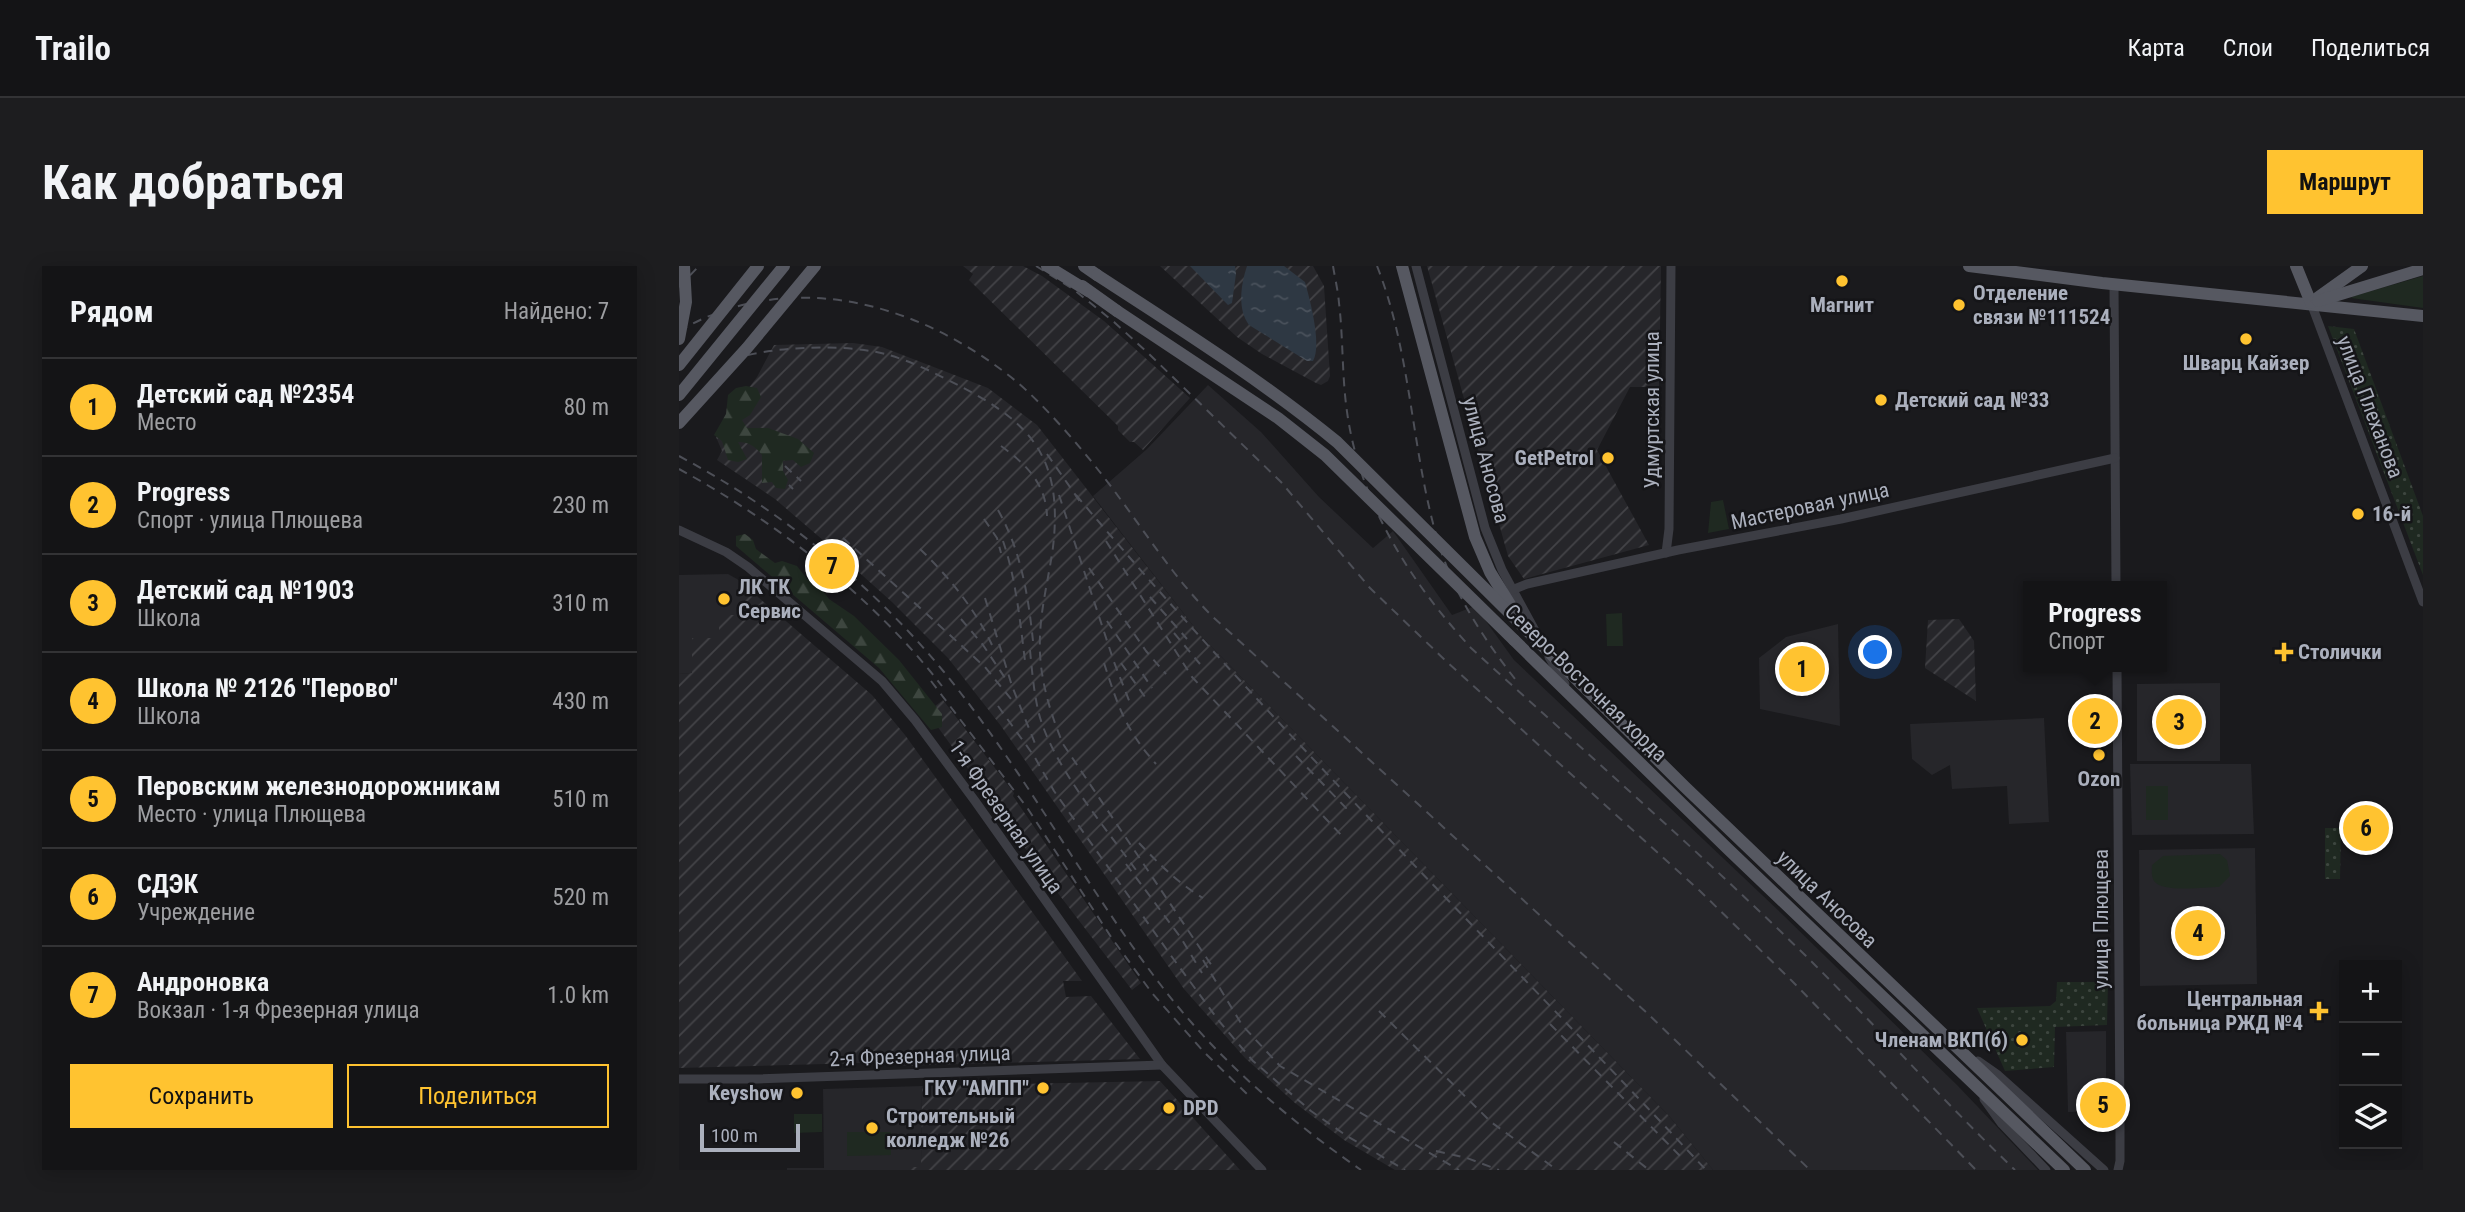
<!DOCTYPE html>
<html lang="ru">
<head>
<meta charset="utf-8">
<style>
  :root { --surface:#141416; --page:#1d1d1f; --text:#f1f3f6; --muted:#9d9ea1; --line:#333335; --accent:#ffc330 }
  body { margin:0; font-family:"Roboto Condensed",sans-serif; background:var(--page); color:var(--text) }
  .controls { position:absolute; right:21px; bottom:21px; display:grid; overflow:hidden; border-radius:0px; box-shadow:0 4px 18px #0003 }
  .controls button { width:63px; height:63px; display:grid; place-items:center; padding:0; border:0; border-bottom:2px solid var(--line); background:var(--surface); color:var(--text); font:35px sans-serif }
  .scale { position:absolute; left:21px; bottom:18px; width:100px; box-sizing:border-box; padding-left:7px; border:4px solid #abb0bd; border-top:0; font-size:19px; line-height:24px; white-space:nowrap; color:#abb0bd; -webkit-text-stroke:5px #151518; paint-order:stroke }
  .you { position:absolute; left:1197px; top:387px; width:24px; height:24px; margin:-18px; border:5px solid #fff; border-radius:50%; background:#1a73e8; box-shadow:0 0 0 10px #1a73e833 }
  .badge { display:grid; place-items:center; width:46px; height:46px; border-radius:50%; background:var(--accent); color:#111; font-size:23px; font-weight:700 }
  .pin { position:absolute; translate:-50% -50%; border:4px solid #fff; box-shadow:0 2px 7px #0006 }
  .popup { position:absolute; left:1344px; top:315px; width:144px; height:91px; box-sizing:border-box; display:grid; place-content:center; border-radius:0px; background:var(--surface); filter:drop-shadow(0 2px 5px #0005); font-size:23px; white-space:nowrap; color:var(--muted) }
  .popup b { font-size:26px; color:var(--text) }
  .popup::after { content:''; position:absolute; left:50%; top:100%; margin-left:-14px; border:14px solid transparent; border-top-color:var(--surface) }
  .list { margin:0; padding:0; list-style:none }
  h2 { display:flex; justify-content:space-between; align-items:center; height:91px; margin:0; padding:0 28px; font-size:30px }
  h2 small { font-size:23px; font-weight:400; color:var(--muted) }
  .list li { display:grid; grid-template-columns:46px 1fr auto; gap:21px; align-items:center; box-sizing:border-box; height:98px; padding:0 28px; border-top:2px solid var(--line) }
  .list b { display:block; font-size:26px; white-space:nowrap }
  .list p { margin:0; font-size:23px; white-space:nowrap; color:var(--muted) }
  .list em { font-size:23px; font-style:normal; color:var(--muted) }
  .actions { display:flex; gap:14px; padding:21px 28px }
  .actions a { flex:1; padding:16px 0; border:2px solid var(--accent); border-radius:0px; text-align:center; font-size:24px; color:var(--accent) }
  .actions .main { background:var(--accent); color:#111 }
  .icon { flex:none; width:38px; height:38px; fill:none; stroke:currentColor; stroke-width:2; stroke-linecap:round; stroke-linejoin:round }
  .map { position:relative; flex:none; width:1744px; height:904px; overflow:hidden; border-radius:0px }
  header { display:flex; align-items:center; gap:42px; box-sizing:border-box; height:98px; padding:0 35px; background:var(--surface); border-bottom:2px solid var(--line) }
  header strong { font-size:33px }
  nav { display:flex; gap:38px; margin-inline-start:auto; font-size:24px }
  .intro { display:flex; align-items:center; justify-content:space-between; box-sizing:border-box; height:168px; padding:0 42px }
  h1 { margin:0; font-size:49px }
  .button { padding:18px 32px; border-radius:0px; background:var(--accent); color:#111; font-size:24px; font-weight:700 }
  main { display:flex; gap:42px; padding:0 42px }
  aside { flex:1; background:var(--surface); border-radius:0px; box-shadow:0 4px 18px #0003 }
  .map>svg:first-child { display:block }
  .built { fill:#26262a }
  .industrial { fill:url(#industrial-furrows) }
  .green { fill:#1f2921 }
  .forest { fill:url(#forest-firs) }
  .park { fill:url(#park-dots) }
  .water { fill:url(#water-ripples) }
  .lines { fill:none; stroke-linecap:round; stroke-linejoin:round }
  .minor { stroke:#3c3d44; stroke-width:9 }
  .major { stroke:#565861; stroke-width:12 }
  .rail { stroke:#4d4f57; stroke-width:2; stroke-dasharray:9 7; stroke-linecap:butt }
  .major-bridge { stroke:#565861; stroke-width:12 }
  .poi-dot { fill:#ffc330; stroke:#151518; stroke-width:2.5 }
  .labels { text-anchor:middle; stroke-width:5; stroke-linejoin:round; paint-order:stroke }
  .poi-label { font-size:21px; font-weight:bold; fill:#abb0bd; stroke:#151518; text-anchor:start }
  .street-label { font-size:21px; fill:#abb0bd; stroke:#151518 }
</style>
</head>
<body>
<header>
<strong>Trailo</strong>
<nav><a>Карта</a><a>Слои</a><a>Поделиться</a></nav>
</header>
<div class="intro"><h1>Как добраться</h1><a class="button">Маршрут</a></div>
<main>
<aside>
<h2>Рядом<small>Найдено: 7</small></h2>
<ul class="list">
<li><span class="badge">1</span><div><b>Детский сад №2354</b><p>Место</p></div><em>80 m</em></li>
<li><span class="badge">2</span><div><b>Progress</b><p>Спорт · улица Плющева</p></div><em>230 m</em></li>
<li><span class="badge">3</span><div><b>Детский сад №1903</b><p>Школа</p></div><em>310 m</em></li>
<li><span class="badge">4</span><div><b>Школа № 2126 &quot;Перово&quot;</b><p>Школа</p></div><em>430 m</em></li>
<li><span class="badge">5</span><div><b>Перовским железнодорожникам</b><p>Место · улица Плющева</p></div><em>510 m</em></li>
<li><span class="badge">6</span><div><b>СДЭК</b><p>Учреждение</p></div><em>520 m</em></li>
<li><span class="badge">7</span><div><b>Андроновка</b><p>Вокзал · 1-я Фрезерная улица</p></div><em>1.0 km</em></li>
</ul>
<div class="actions"><a class="main">Сохранить</a><a>Поделиться</a></div>
</aside>
<div class="map">
<svg width="1744" height="904" viewBox="0 0 1744 904">
  <defs>
    <pattern id="industrial-furrows" width="10" height="10" patternUnits="userSpaceOnUse" patternTransform="scale(1.75)"><rect width="10" height="10" fill="#26262a"/><path d="M-1 1l2-2M0 10L10 0M9 11l2-2" fill="none" stroke="#434347"/></pattern>
    <pattern id="forest-firs" width="22" height="20" patternUnits="userSpaceOnUse" patternTransform="scale(1.75)"><rect width="22" height="20" fill="#1f2921"/><path d="M5 1l3.5 6h-7zM16 11l3.5 6h-7z" fill="#3d463f"/></pattern>
    <pattern id="park-dots" width="8" height="8" patternUnits="userSpaceOnUse" patternTransform="scale(1.75)"><rect width="8" height="8" fill="#1f2921"/><path d="M2 2h.1M6 6h.1" fill="none" stroke="#3d463f" stroke-width="1.8" stroke-linecap="round"/></pattern>
    <pattern id="water-ripples" width="26" height="14" patternUnits="userSpaceOnUse" patternTransform="scale(1.75)"><rect width="26" height="14" fill="#2e3843"/><path d="M2 4q2-2 4 0t4 0M15 11q2-2 4 0t4 0" fill="none" stroke="#4a525c"/></pattern>
  </defs>
  <rect width="100%" height="100%" fill="#1a1a1d"/>
  <g class="built">
    <polygon points="529,119 582,166 640,231 694,282 714,265 773,349 796,340 835,394 1103,648 1278,819 1359,904 1034,904 990,850 522,370 414,230 468,183"/>
    <polygon points="49,308 58,313 58,349 13,407 0,408 0,309"/>
    <polygon points="1159,358 1161,460 1081,443 1080,392 1107,371"/>
    <polygon points="1541,417 1541,495 1458,495 1458,418"/>
    <polygon points="1365,452 1370,556 1330,558 1328,520 1273,523 1271,499 1253,509 1233,493 1231,458"/>
    <polygon points="1451,498 1572,498 1575,568 1453,569"/>
    <polygon points="1576,582 1578,718 1461,720 1460,584"/>
    <polygon points="1427,765 1427,845 1389,846 1387,766"/>
    <polygon points="243,820 242,901 227,901 227,904 108,904 108,902 145,902 144,823"/>
  </g>
  <g class="industrial">
    <polygon points="284,0 344,0 363,10 425,55 511,132 464,184 455,176 451,176 439,164 439,160 290,14 294,8"/>
    <polygon points="481,0 634,0 645,20 651,110 649,115 642,119 637,117 583,88 558,71"/>
    <polygon points="748,0 982,0 980,121 951,121 918,184 970,279 845,313 829,290"/>
    <polygon points="174,77 203,81 309,122 358,159 522,370 990,850 1034,904 716,904 665,874 616,837 566,792 505,723 322,460 269,392 213,336 145,275 96,233 38,194 43,185 37,171 56,140 78,111 95,79"/>
    <polygon points="58,313 193,429 226,469 403,715 384,715 387,731 412,730 461,793 217,800 217,796 0,802 0,408 13,407 13,372 40,372 40,349 58,349"/>
    <polygon points="1280,353 1295,375 1297,435 1246,402 1249,354"/>
    <polygon points="264,434 335,527 334,530 462,717 453,724 372,618 248,446"/>
    <polygon points="481,815 561,904 227,904 227,901 242,901 243,820"/>
  </g>
  <g class="green">
    <polygon points="1744,10 1744,42 1672,32 1675,30"/>
    <polygon points="1044,234 1050,263 1029,267 1032,236"/>
    <polygon points="943,347 944,380 928,380 927,348"/>
    <rect x="1467" y="520" width="22" height="34"/>
    <path d="M1541,588L1548,594L1551,610L1540,621C1526,621 1483,627 1475,615C1472,610 1473,604 1473,599L1484,590Z"/>
    <polygon points="115,848 143,848 143,866 115,867"/>
    <polygon points="168,866 212,866 212,889 168,890"/>
  </g>
  <g class="forest">
    <path d="M67,120L78,122L82,131L71,149L63,154L68,162H89L119,173L135,187L131,197L122,201L114,194L104,195V205L109,214L106,223L97,222L93,216L83,217V189C76,180 70,176 59,176L68,193L59,196L49,194L43,175L35,169L47,148L49,129L57,122Z"/>
    <polygon points="66,268 74,274 77,283 96,297 103,295 118,300 128,313 138,317 150,333 175,350 220,394 263,448 263,461 252,464 200,402 57,280 57,270"/>
  </g>
  <g class="park">
    <polygon points="1649,60 1675,63 1744,250 1744,309"/>
    <polygon points="1646,562 1662,562 1661,613 1646,613"/>
    <polygon points="1378,716 1429,716 1428,759 1376,761 1375,801 1326,805 1298,742 1371,740 1377,735"/>
  </g>
  <g class="water">
    <polygon points="511,0 556,0 557,8 553,37 549,39"/>
    <path d="M568,0H605L626,16C631,34 643,79 634,95H628L570,59C558,43 562,18 568,0Z"/>
  </g>
  <g class="lines">
    <g class="minor">
      <polyline points="737,0 806,262 823,304 860,372"/>
      <polyline points="1435,18 1437,320"/>
      <polyline points="1632,37 1744,336"/>
      <polyline points="0,264 47,286 69,301 203,415 236,454 296,535 483,799 583,904"/>
      <polyline points="987,287 990,263 992,0"/>
      <polyline points="833,324 848,318 999,284 1162,253 1436,192"/>
      <polyline points="870,391 886,418"/>
      <polyline points="1438,401 1441,858 1441,895 1439,904"/>
      <polyline points="1299,795 1319,809 1425,904"/>
      <polyline points="0,813 78,813 483,799"/>
      <polyline points="1305,833 1323,858 1367,904"/>
    </g>
    <g class="major">
      <polyline points="405,0 418,9"/>
      <polyline points="723,0 796,271 811,306 838,350"/>
      <polyline points="1290,0 1423,17 1744,50"/>
      <polyline points="1617,0 1632,37"/>
      <polyline points="403,20 438,45"/>
      <polyline points="1637,33 1683,0"/>
      <polyline points="1639,35 1744,3"/>
      <polyline points="835,374 1049,583 1385,904"/>
    </g>
    <g class="rail">
      <polyline points="357,0 394,23 435,56 468,86 602,216 691,322 767,395 1021,625 1113,715 1297,904"/>
      <path d="M654,0C656,12 659,25 660,37C664,70 663,105 667,138C678,233 729,313 792,382C905,485 1022,587 1132,695C1201,764 1266,837 1336,904"/>
      <path d="M698,0C734,91 732,192 762,285C778,332 805,373 836,413"/>
      <polyline points="0,21 20,0"/>
      <path d="M0,65C112,0 242,37 338,116C365,139 398,177 420,205C459,254 490,307 534,351L968,747L1131,904"/>
      <path d="M69,89C108,80 171,78 210,89C230,95 250,104 269,114C348,153 385,187 374,281C370,311 362,340 361,370C359,407 370,444 384,478L533,700"/>
      <path d="M322,180C347,198 367,218 368,250"/>
      <polyline points="368,188 402,237"/>
      <path d="M0,190C101,244 192,317 265,406C345,504 404,617 481,718C537,792 607,852 682,904"/>
      <polyline points="106,200 122,215"/>
      <path d="M0,203C99,257 194,331 263,420"/>
      <polyline points="110,219 114,223"/>
      <polyline points="380,229 435,396 451,437"/>
      <path d="M397,229C596,465 817,679 1027,904"/>
      <path d="M319,244C342,285 349,328 354,375"/>
      <polyline points="305,253 318,272 322,287"/>
      <polyline points="164,272 306,401 332,433"/>
      <path d="M324,275C337,313 341,355 346,395"/>
      <polyline points="427,275 513,411 664,571"/>
      <path d="M241,283C270,311 296,343 313,379"/>
      <polyline points="410,302 467,385 487,408"/>
      <polyline points="471,331 508,373"/>
      <polyline points="306,332 333,420 357,480"/>
      <polyline points="282,353 304,379 326,412"/>
      <polyline points="428,355 473,422"/>
      <polyline points="495,367 521,398"/>
      <path d="M351,384C353,405 355,428 360,448C374,500 425,560 457,604"/>
      <path d="M425,397C439,440 446,463 477,498"/>
      <polyline points="442,397 466,431"/>
      <polyline points="252,415 349,543 432,671 473,727 524,785 571,831"/>
      <polyline points="319,440 355,490 375,525 493,691 540,755 574,795 632,845 668,870 726,904"/>
      <polyline points="617,490 668,543"/>
      <path d="M460,577C479,597 500,618 524,632"/>
      <polyline points="447,598 502,672 523,707"/>
      <polyline points="524,694 563,759 601,800 780,904"/>
      <polyline points="700,745 812,856 878,904"/>
      <polyline points="871,758 1002,891"/>
      <polyline points="935,876 970,904"/>
      <polyline points="757,885 788,892 820,904"/>
    </g>
    <g class="major-bridge">
      <polyline points="368,0 409,25"/>
      <path d="M418,9C500,62 582,114 658,176L1006,521L1406,904"/>
      <polyline points="438,45 599,152 646,189 835,374"/>
      <polyline points="0,73 7,36 5,0"/>
      <polyline points="0,99 79,0"/>
      <polyline points="0,129 105,0"/>
      <polyline points="0,157 68,82 136,0"/>
    </g>
  </g>
  <g class="poi-dot">
    <circle cx="1163" cy="15" r="7"/>
    <circle cx="1280" cy="39" r="7"/>
    <circle cx="1567" cy="73" r="7"/>
    <circle cx="1202" cy="134" r="7"/>
    <circle cx="929" cy="192" r="7"/>
    <circle cx="1679" cy="248" r="7"/>
    <circle cx="45" cy="333" r="7"/>
    <path d="M1601.5 375.5h7v7h7v7h-7v7h-7v-7h-7v-7h7z"/>
    <circle cx="1420" cy="489" r="7"/>
    <path d="M1636.5 734.5h7v7h7v7h-7v7h-7v-7h-7v-7h7z"/>
    <circle cx="1343" cy="774" r="7"/>
    <circle cx="364" cy="822" r="7"/>
    <circle cx="118" cy="827" r="7"/>
    <circle cx="490" cy="842" r="7"/>
    <circle cx="193" cy="862" r="7"/>
  </g>
  <g class="labels">
    <g class="poi-label">
      <text x="1294" y="34">Отделение<tspan x="1294" dy="24">связи №111524</tspan></text>
      <text x="1163" y="46" text-anchor="middle">Магнит</text>
      <text x="1567" y="104" text-anchor="middle">Шварц Кайзер</text>
      <text x="1216" y="141">Детский сад №33</text>
      <text x="915" y="199" text-anchor="end">GetPetrol</text>
      <text x="1693" y="255">16-й</text>
      <text x="59" y="328">ЛК ТК<tspan x="59" dy="24">Сервис</tspan></text>
      <text x="1619" y="393">Столички</text>
      <text x="1420" y="520" text-anchor="middle">Ozon</text>
      <text x="1624" y="740" text-anchor="end">Центральная<tspan x="1624" dy="24">больница РЖД №4</tspan></text>
      <text x="1329" y="781" text-anchor="end">Членам ВКП(б)</text>
      <text x="350" y="829" text-anchor="end">ГКУ "АМПП"</text>
      <text x="104" y="834" text-anchor="end">Keyshow</text>
      <text x="504" y="849">DPD</text>
      <text x="207" y="857">Строительный<tspan x="207" dy="24">колледж №26</tspan></text>
    </g>
    <g class="street-label">
      <text transform="translate(1691 141) rotate(69)" y="7">улица Плеханова</text>
      <text transform="translate(973 144) rotate(-90)" y="7">Удмуртская улица</text>
      <text transform="translate(807 194) rotate(75)" y="7">улица Аносова</text>
      <text transform="translate(1131 240) rotate(-12)" y="7">Мастеровая улица</text>
      <text transform="translate(907 417) rotate(44)" y="7">Северо-Восточная хорда</text>
      <text transform="translate(327 551) rotate(55)" y="7">1-я Фрезерная улица</text>
      <text transform="translate(1148 633) rotate(44)" y="7">улица Аносова</text>
      <text transform="translate(1422 653) rotate(-90)" y="7">улица Плющева</text>
      <text transform="translate(241 790) rotate(-2)" y="7">2-я Фрезерная улица</text>
    </g>
  </g>
</svg>
<div class="controls">
<button>+</button>
<button>−</button>
<button><svg class="icon" aria-label="layers" viewBox="0 0 24 24"><path d="M12 4l9 5-9 5-9-5zM3 14l9 5 9-5"/></svg></button>
</div>
<div class="scale">100 m</div>
<div class="you"></div>
<div class="pin badge" style="left:1123px;top:403px">1</div>
<div class="pin badge" style="left:1416px;top:455px">2</div>
<div class="popup"><b>Progress</b>Спорт</div>
<div class="pin badge" style="left:1500px;top:456px">3</div>
<div class="pin badge" style="left:1519px;top:667px">4</div>
<div class="pin badge" style="left:1424px;top:839px">5</div>
<div class="pin badge" style="left:1687px;top:562px">6</div>
<div class="pin badge" style="left:153px;top:300px">7</div>
</div>
</main>
</body>
</html>
